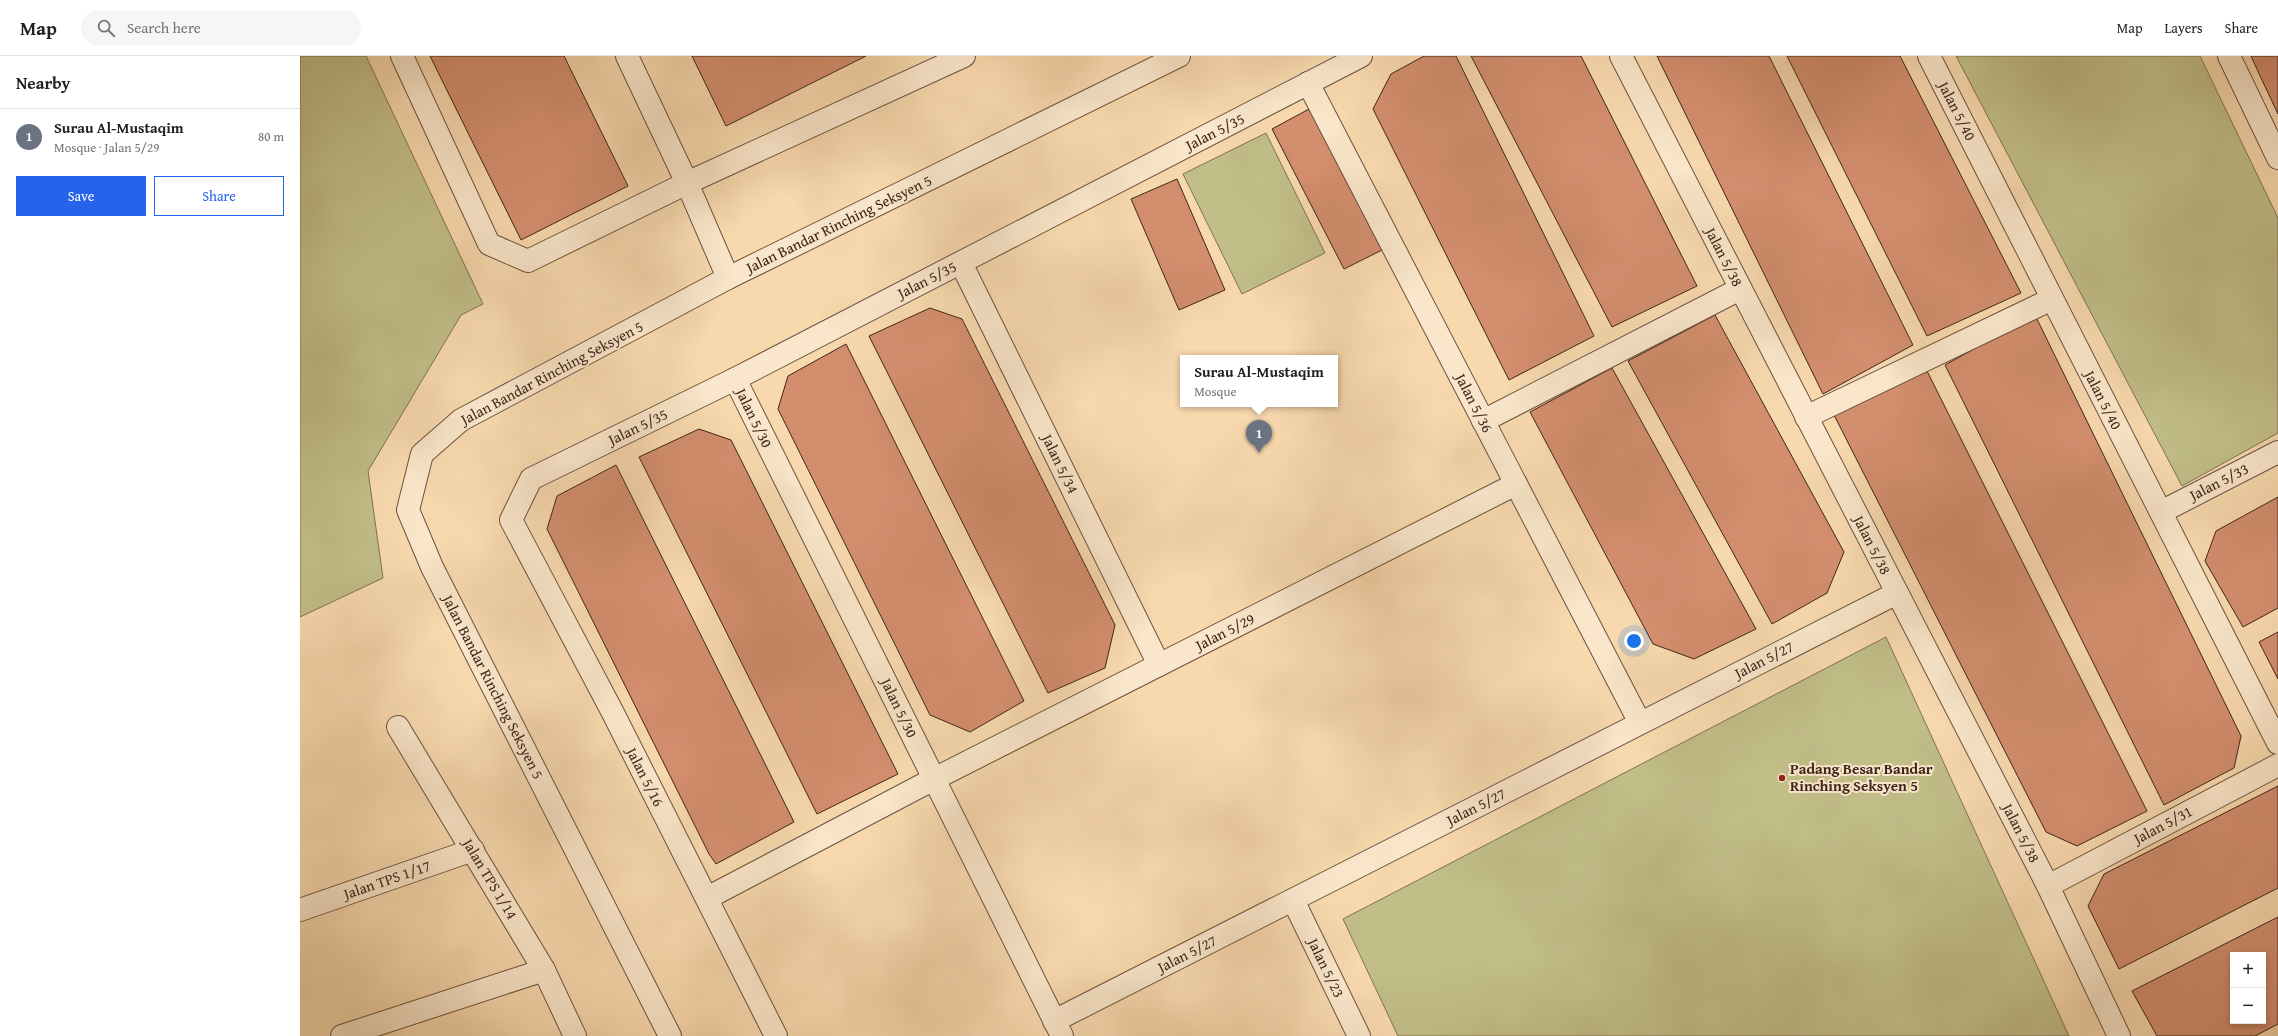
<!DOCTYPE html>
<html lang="en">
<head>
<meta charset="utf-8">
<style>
  :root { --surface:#fff; --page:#f6f6f6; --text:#202124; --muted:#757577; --line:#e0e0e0; --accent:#2563eb }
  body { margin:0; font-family:"Gentium Book Plus",serif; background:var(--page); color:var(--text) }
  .controls { position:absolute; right:12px; bottom:12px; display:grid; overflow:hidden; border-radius:0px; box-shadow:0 2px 6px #0003 }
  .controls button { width:36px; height:36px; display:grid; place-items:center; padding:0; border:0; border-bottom:1px solid var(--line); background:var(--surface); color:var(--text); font:20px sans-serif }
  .you { position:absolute; left:1334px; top:585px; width:14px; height:14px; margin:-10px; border:3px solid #fff; border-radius:50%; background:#1a73e8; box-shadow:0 0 0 6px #1a73e833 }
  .badge { display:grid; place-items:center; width:26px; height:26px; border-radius:50%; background:var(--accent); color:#fff; font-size:13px; font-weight:700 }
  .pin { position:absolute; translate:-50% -33px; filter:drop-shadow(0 1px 2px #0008) }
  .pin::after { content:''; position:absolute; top:21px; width:14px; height:12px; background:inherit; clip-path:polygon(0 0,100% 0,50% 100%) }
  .popup { position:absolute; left:880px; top:299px; width:158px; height:52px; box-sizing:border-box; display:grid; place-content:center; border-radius:0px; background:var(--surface); filter:drop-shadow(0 1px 3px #0005); font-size:13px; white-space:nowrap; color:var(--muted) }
  .popup b { font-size:15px; color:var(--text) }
  .popup::after { content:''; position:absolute; left:50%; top:100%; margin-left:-8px; border:8px solid transparent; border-top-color:var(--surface) }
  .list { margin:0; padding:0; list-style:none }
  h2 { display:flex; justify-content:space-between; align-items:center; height:52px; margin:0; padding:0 16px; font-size:17px }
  h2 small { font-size:13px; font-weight:400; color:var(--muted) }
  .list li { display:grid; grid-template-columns:26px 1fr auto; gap:12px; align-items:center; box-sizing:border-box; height:56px; padding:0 16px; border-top:1px solid var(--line) }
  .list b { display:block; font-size:15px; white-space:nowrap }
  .list p { margin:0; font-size:13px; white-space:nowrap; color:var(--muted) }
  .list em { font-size:13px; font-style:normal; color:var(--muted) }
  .actions { display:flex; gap:8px; padding:12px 16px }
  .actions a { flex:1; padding:9px 0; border:1px solid var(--accent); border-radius:0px; text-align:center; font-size:14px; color:var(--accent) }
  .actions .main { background:var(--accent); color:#fff }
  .icon { flex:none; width:22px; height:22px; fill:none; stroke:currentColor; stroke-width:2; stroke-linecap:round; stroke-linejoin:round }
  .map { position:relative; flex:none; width:1978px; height:980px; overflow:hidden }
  header { display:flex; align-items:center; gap:24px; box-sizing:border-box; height:56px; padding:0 20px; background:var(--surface); border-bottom:1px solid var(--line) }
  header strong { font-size:19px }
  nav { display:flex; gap:22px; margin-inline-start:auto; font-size:14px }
  .search { width:280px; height:36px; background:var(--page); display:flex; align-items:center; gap:10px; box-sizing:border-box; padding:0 14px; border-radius:22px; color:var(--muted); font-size:15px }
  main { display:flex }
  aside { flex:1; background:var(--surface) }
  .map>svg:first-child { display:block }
  .green { fill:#c1be88; stroke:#807252 }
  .building { fill:#d38e6e; stroke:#3e251c; fill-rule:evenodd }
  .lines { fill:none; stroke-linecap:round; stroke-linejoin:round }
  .minor-casing { stroke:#6c5240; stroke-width:24 }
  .minor { stroke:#fae6ca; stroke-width:22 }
  .poi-dot { fill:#8f2418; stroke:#fae6ca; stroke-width:1.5 }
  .labels { text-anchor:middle; stroke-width:4; stroke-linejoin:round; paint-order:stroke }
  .street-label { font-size:15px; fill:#3e251c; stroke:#fae6ca }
  .poi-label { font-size:15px; font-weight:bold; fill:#3e251c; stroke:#fae6ca; text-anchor:start }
</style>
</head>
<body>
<header>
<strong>Map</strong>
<div class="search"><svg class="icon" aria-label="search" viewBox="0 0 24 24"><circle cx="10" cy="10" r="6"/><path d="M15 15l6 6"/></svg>Search here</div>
<nav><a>Map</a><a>Layers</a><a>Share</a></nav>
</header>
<main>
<aside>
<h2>Nearby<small></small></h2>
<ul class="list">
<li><span class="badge" style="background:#6b7280">1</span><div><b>Surau Al-Mustaqim</b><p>Mosque · Jalan 5/29</p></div><em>80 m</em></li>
</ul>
<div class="actions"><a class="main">Save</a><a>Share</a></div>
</aside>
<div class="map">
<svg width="1978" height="980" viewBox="0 0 1978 980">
  <rect width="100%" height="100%" fill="#f8d9ae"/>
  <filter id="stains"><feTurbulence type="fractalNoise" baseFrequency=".005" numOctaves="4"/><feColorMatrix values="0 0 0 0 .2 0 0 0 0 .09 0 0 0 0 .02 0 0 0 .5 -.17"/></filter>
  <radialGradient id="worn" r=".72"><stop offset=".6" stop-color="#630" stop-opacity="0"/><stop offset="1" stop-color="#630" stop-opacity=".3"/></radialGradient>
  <g class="green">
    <polygon points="0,0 66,0 183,248 161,259 68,415 83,522 0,561"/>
    <polygon points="1656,0 1900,0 1978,162 1978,377 1882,430"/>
    <polygon points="966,77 1025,197 942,238 883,118"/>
    <polygon points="1586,581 1769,980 1098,980 1043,863"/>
  </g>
  <g class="building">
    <polygon points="130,0 264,0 328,130 221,184"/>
    <polygon points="392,0 566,0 426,70"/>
    <polygon points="1124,0 1156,0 1294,280 1209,324 1073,53 1091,18"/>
    <polygon points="1171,0 1281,0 1397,230 1312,271"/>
    <polygon points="1357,0 1469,0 1613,289 1523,338"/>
    <polygon points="1487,0 1600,0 1721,237 1627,280"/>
    <polygon points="1951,0 1978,0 1978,58 1962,24"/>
    <polygon points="1009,53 1082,194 1044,213 972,73"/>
    <polygon points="877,123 925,234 879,254 831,143"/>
    <polygon points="630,252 662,263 815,569 805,612 748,637 569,280"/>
    <polygon points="1415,259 1544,496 1527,537 1472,568 1328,305"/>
    <polygon points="1735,259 1941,680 1934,712 1864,749 1645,309"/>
    <polygon points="546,288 724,645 670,676 630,659 478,353 488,320"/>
    <polygon points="1312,312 1456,573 1394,603 1353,588 1230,356"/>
    <polygon points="1627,315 1847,755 1777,790 1746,776 1534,359"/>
    <polygon points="399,373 431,384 598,718 517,758 339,401"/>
    <polygon points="316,409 494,766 416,808 409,798 247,473 257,440"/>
    <polygon points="1978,441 1978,552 1943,571 1905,505 1916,475"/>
    <polygon points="1978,576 1978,623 1959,586"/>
    <polygon points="1978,730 1978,832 1819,913 1788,850 1804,818"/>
    <path d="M1978,861V968L1955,980H1857L1832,935ZM1933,899H1963V965H1933Z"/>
  </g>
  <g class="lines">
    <defs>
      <g id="minor">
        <polyline points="102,0 189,188 228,205 387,127 664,0"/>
        <polyline points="327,0 387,127 428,222"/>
        <polyline points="1321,0 1748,830 1819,980"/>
        <polyline points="1629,0 1978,687"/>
        <polyline points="1929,0 1978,102"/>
        <polyline points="1008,27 1340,667"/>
        <polyline points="661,207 859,609"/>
        <polyline points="435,323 762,980"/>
        <polyline points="1506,361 1752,243"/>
        <polyline points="1183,365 1440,233"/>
        <polyline points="1861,456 1978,396"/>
        <polyline points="98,671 244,914 275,980"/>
        <polyline points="1748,830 1978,709"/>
        <polyline points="407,842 634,723 1216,428"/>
        <polyline points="993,844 1059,980"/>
        <polyline points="0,854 173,794"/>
        <polyline points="754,965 1597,537"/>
        <polyline points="42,980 244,914"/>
        <polyline points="370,980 132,511 108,454 122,398 161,364 428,222 879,0"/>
        <polyline points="476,980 313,657 211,464 231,423 435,323 1061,0"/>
      </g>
    </defs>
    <use href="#minor" class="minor-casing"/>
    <use href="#minor" class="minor"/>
  </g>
  <circle class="poi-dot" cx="1482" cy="722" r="4"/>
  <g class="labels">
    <g class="street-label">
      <text transform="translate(1657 55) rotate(63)" y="5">Jalan 5/40</text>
      <text transform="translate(915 76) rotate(-27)" y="5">Jalan 5/35</text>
      <text transform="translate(539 168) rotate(-26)" y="5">Jalan Bandar Rinching Seksyen 5</text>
      <text transform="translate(1424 201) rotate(63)" y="5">Jalan 5/38</text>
      <text transform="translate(627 224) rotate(-27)" y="5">Jalan 5/35</text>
      <text transform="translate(252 317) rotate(-28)" y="5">Jalan Bandar Rinching Seksyen 5</text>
      <text transform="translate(1803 344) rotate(63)" y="5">Jalan 5/40</text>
      <text transform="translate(1174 347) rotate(63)" y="5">Jalan 5/36</text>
      <text transform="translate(454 362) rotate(64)" y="5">Jalan 5/30</text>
      <text transform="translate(338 371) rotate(-26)" y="5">Jalan 5/35</text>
      <text transform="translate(760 408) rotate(64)" y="5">Jalan 5/34</text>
      <text transform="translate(1919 426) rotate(-27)" y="5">Jalan 5/33</text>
      <text transform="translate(1572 489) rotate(63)" y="5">Jalan 5/38</text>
      <text transform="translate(925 576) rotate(-27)" y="5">Jalan 5/29</text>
      <text transform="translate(1464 604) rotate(-27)" y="5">Jalan 5/27</text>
      <text transform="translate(193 631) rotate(63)" y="5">Jalan Bandar Rinching Seksyen 5</text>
      <text transform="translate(599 652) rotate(64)" y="5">Jalan 5/30</text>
      <text transform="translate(345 721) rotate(63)" y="5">Jalan 5/16</text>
      <text transform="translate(1176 751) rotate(-27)" y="5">Jalan 5/27</text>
      <text transform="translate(1863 769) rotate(-28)" y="5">Jalan 5/31</text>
      <text transform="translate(1721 777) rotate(63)" y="5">Jalan 5/38</text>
      <text transform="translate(190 823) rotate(59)" y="5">Jalan TPS 1/14</text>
      <text transform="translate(87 824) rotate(-19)" y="5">Jalan TPS 1/17</text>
      <text transform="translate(887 898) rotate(-27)" y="5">Jalan 5/27</text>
      <text transform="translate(1026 912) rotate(64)" y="5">Jalan 5/23</text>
    </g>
    <g class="poi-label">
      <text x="1490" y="718">Padang Besar Bandar<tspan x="1490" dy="17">Rinching Seksyen 5</tspan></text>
    </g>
  </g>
  <rect width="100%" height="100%" filter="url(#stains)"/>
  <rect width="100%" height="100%" fill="url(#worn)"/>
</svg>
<div class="controls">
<button>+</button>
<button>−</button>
</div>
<div class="you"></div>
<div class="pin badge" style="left:959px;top:397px;background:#6b7280">1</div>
<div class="popup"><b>Surau Al-Mustaqim</b>Mosque</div>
</div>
</main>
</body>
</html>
